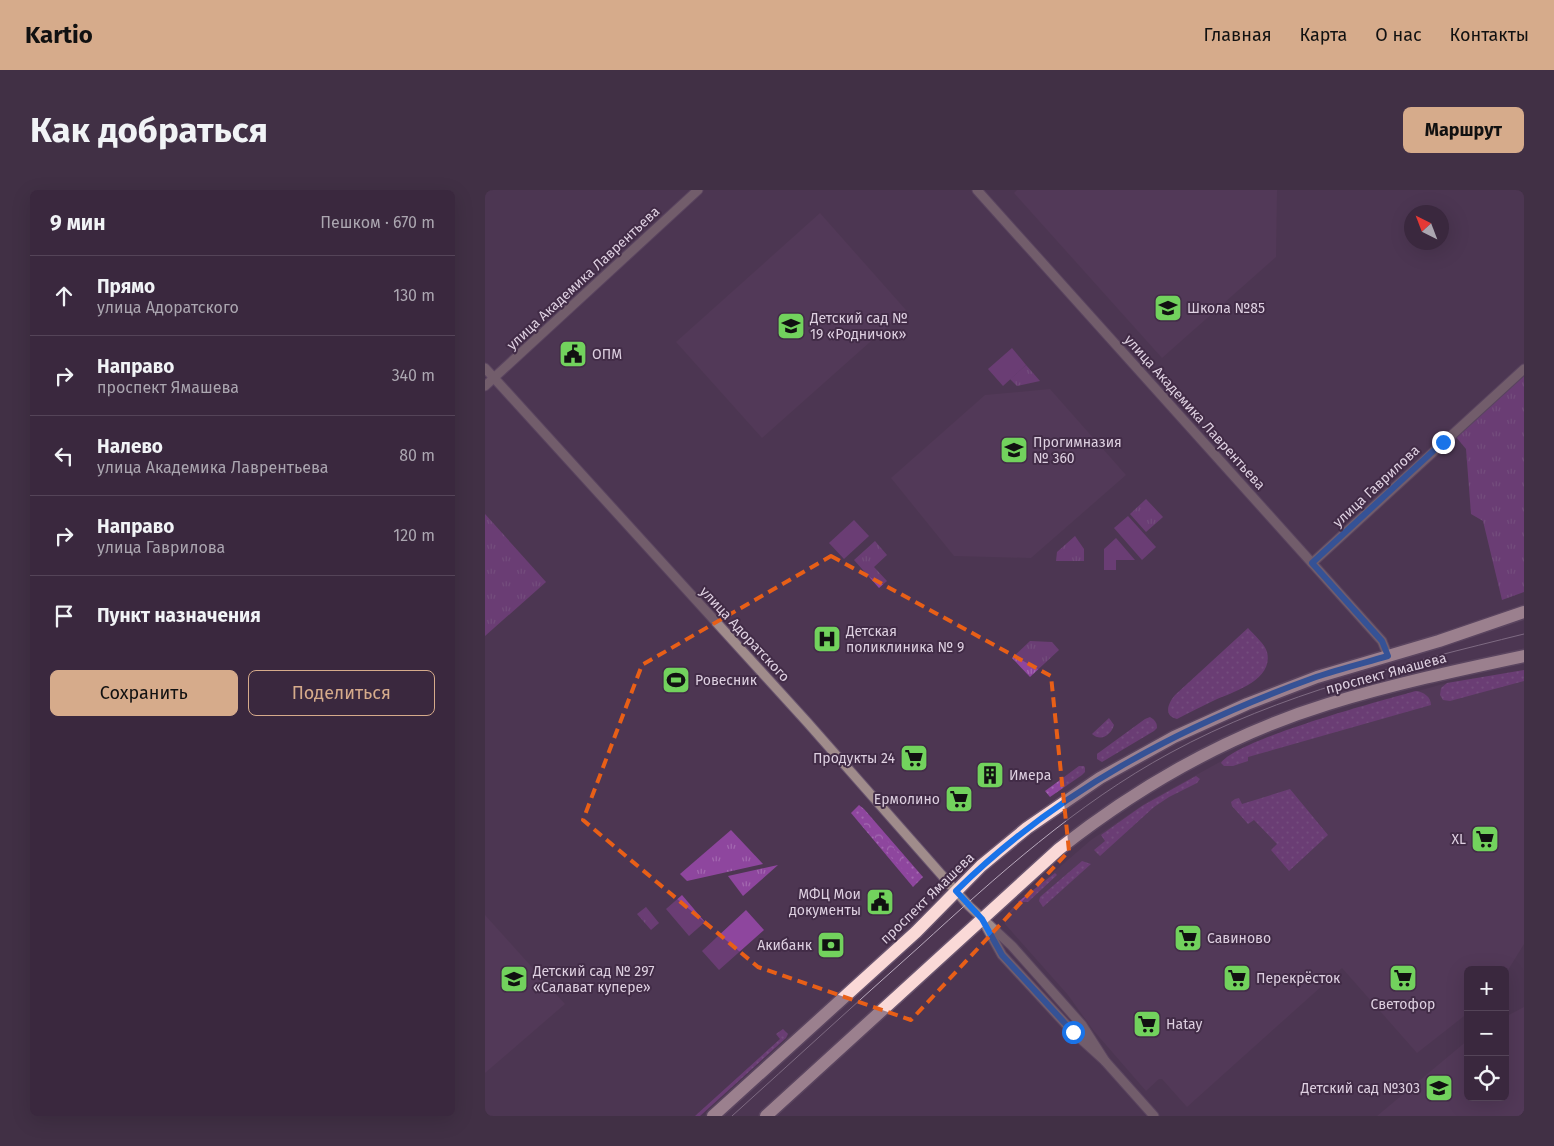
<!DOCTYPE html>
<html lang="ru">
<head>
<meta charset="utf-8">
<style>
  :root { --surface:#3a283e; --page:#413045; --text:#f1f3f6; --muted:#aba6b0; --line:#544458; --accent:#d6ab8b }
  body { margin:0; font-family:"Fira Sans",sans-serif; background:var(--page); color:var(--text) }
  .controls { position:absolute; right:15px; bottom:15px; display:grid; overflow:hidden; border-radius:8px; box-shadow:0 5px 20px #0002 }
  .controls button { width:45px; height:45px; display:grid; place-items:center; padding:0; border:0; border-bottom:1px solid var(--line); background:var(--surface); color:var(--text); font:25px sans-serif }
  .compass { position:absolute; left:919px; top:15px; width:45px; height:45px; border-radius:50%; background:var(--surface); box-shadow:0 5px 20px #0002; rotate:318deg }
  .stop { position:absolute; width:15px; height:15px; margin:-11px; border:4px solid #1a73e8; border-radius:50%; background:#fff }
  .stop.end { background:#1a73e8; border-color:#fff; box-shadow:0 1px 5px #0008 }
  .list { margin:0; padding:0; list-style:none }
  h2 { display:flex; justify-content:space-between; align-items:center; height:65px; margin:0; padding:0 20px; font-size:21px }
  h2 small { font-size:16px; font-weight:400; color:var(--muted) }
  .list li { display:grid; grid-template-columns:32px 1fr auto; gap:15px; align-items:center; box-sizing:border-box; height:80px; padding:0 20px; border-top:1px solid var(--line) }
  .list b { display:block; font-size:19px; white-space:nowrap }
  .list p { margin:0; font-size:16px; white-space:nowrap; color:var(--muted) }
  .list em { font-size:16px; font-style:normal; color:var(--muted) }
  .actions { display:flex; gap:10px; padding:15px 20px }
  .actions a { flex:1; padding:11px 0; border:1px solid var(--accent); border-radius:8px; text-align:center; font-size:18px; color:var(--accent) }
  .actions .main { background:var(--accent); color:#111 }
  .icon { flex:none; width:28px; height:28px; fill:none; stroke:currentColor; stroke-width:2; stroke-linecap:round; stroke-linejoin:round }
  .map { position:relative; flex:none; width:1039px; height:926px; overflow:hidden; border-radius:8px }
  header { display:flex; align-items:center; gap:30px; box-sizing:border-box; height:70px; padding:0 25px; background:var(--accent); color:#111 }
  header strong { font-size:24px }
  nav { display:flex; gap:28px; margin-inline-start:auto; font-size:18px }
  .intro { display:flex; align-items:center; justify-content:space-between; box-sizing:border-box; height:120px; padding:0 30px }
  h1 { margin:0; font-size:35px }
  .button { padding:12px 22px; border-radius:8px; background:var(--accent); color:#111; font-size:18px; font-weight:700 }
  main { display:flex; gap:30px; padding:0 30px }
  aside { flex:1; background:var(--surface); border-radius:8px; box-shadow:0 5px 20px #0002 }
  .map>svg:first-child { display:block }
  .built { fill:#593d5f }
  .grass { fill:url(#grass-dots) }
  .forest { fill:url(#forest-crowns) }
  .park { fill:url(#park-tufts) }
  .pitch { fill:#8e469e }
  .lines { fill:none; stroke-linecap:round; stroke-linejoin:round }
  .minor-casing { stroke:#6a556f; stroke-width:11 }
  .major-casing { stroke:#6a556f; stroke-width:15 }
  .minor { stroke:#a08c8b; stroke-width:9 }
  .major { stroke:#fad9d7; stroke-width:12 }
  .tram { stroke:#b9a9bd; stroke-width:1 }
  .route { stroke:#1a73e8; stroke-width:6 }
  .marked { fill:none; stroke:#e85f17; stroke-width:4; stroke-dasharray:10 6; stroke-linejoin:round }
  .labels { text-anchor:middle; stroke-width:4; stroke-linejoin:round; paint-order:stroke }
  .street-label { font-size:14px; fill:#ded0e1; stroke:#422c47 }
  .poi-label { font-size:14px; fill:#ded0e1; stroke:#422c47; text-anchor:start }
</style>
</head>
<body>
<header>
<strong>Kartio</strong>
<nav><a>Главная</a><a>Карта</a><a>О нас</a><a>Контакты</a></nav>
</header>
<div class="intro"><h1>Как добраться</h1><a class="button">Маршрут</a></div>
<main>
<aside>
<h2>9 мин<small>Пешком · 670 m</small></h2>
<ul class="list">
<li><svg class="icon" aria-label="ahead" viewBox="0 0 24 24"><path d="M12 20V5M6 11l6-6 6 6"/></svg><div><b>Прямо</b><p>улица Адоратского</p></div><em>130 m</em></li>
<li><svg class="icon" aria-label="right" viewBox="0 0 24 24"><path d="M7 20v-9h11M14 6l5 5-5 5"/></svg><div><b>Направо</b><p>проспект Ямашева</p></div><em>340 m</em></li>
<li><svg class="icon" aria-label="left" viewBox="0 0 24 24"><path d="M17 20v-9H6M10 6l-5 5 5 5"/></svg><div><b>Налево</b><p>улица Академика Лаврентьева</p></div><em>80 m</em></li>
<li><svg class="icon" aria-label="right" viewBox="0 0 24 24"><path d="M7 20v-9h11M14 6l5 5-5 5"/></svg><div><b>Направо</b><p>улица Гаврилова</p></div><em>120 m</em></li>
<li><svg class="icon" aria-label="arrive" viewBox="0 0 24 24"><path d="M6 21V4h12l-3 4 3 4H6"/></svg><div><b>Пункт назначения</b></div></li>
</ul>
<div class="actions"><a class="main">Сохранить</a><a>Поделиться</a></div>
</aside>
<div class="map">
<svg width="1039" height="926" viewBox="0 0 1039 926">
  <defs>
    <pattern id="grass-dots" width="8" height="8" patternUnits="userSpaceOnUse" patternTransform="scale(1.25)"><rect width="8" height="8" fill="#8e469e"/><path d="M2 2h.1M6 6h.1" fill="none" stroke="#a368b0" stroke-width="1.8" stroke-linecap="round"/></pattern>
    <pattern id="forest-crowns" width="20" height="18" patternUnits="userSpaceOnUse" patternTransform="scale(1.25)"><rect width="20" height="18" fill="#8e469e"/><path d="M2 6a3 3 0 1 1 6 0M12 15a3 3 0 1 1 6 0" fill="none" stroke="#a368b0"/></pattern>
    <pattern id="park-tufts" width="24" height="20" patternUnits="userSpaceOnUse" patternTransform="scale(1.25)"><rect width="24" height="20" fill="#8e469e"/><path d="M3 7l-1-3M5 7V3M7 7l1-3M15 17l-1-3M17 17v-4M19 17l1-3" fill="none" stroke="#a368b0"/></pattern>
  </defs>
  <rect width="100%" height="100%" fill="#4d3652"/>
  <g class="built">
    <polygon points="532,0 792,0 791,67 677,168 529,3"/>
    <polygon points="335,23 421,120 277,248 191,152"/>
    <polygon points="565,199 641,285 546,368 469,366 406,288 500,205"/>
    <polygon points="1039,481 1039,754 1020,785 1020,780 983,780 983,823 932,863 857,778 702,917 677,889 674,889 661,901 608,840 583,805 520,734 520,727 528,717 606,650 662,612 753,562 848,525 958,494"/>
    <polygon points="0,725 80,814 0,883"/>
    <polygon points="1039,817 1039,926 892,926 983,850 983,907 1020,907 1020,827"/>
  </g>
  <g class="grass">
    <path d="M763,438C769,445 780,454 782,462C789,490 748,502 730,510C717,516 704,523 692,529C678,526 683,513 690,505Z"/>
    <polygon points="1039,480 1039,491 965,511 958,510 955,505 956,498 962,493"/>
    <path d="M931,501C939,502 946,507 946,515L763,567V571L748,576H739L736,573C750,550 898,510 931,501Z"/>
    <path d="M665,527C670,530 672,533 672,538L669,541L617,572L612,569V564L616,561L660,529Z"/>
    <path d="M624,528L629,535C626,545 616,552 607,544Z"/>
    <polygon points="594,576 599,576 600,578 600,582 597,585 565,607 560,601"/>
    <polygon points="711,586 715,589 712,593 684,607 669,617 615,666 609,660 620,651 616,645 657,616"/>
    <polygon points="805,599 843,645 804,681 786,660 792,654 769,630 763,634 747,616 746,612 750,609 754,608 757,614"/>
    <polygon points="374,615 379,619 438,687 428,697 366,623"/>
    <polygon points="597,671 606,674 558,717 554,711 555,707"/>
    <polygon points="570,683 572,685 543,712 533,712"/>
    <polygon points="298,839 303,844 301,848 215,926 210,926 295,849 291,844"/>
  </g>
  <polygon class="forest" points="379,629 384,630 425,677 425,684 420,682 379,635"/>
  <g class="park">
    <polygon points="541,175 555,191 532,196 525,189"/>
    <polygon points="1039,186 1039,402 1017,410 998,331 986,324 981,259 971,247"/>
    <polygon points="661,309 678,327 661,342 645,324"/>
    <polygon points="0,324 61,392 0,446"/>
    <polygon points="590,346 599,359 599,371 571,371 572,362"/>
    <polygon points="390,351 402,365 389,377 402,391 394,398 369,370"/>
    <polygon points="545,451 567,452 574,460 545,487 527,468"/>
    <polygon points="246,640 278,674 202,691 195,684"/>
    <polygon points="293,675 258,706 243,686"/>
    <polygon points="161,717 174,733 166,740 152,724"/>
  </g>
  <g class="pitch">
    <polygon points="527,158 541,175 518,196 503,179"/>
    <polygon points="643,326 671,357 657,370 629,338"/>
    <polygon points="369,330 384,346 359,369 344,353"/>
    <polygon points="631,348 650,370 631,370 631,380 619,380 619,359"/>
    <polygon points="197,705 220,732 204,746 181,719"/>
    <polygon points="261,720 279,740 234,780 217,761"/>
  </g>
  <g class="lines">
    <defs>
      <g id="minor">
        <polyline points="492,0 897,451 903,466"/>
        <polyline points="0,178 322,532 484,716 527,756 597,835 620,871"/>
        <polyline points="0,196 213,0"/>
        <polyline points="827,373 1039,179"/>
        <polyline points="501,736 517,765 588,842 620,871 669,926"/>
      </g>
      <g id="major">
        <polyline points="228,926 431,742 496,676 542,638 615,588 689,547 762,514 832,487 954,451 1039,422"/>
        <path d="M281,926L574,659C654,596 746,544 843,514C908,494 973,480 1039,466"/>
      </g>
    </defs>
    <use href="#minor" class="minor-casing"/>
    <use href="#major" class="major-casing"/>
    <use href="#minor" class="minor"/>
    <use href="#major" class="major"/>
    <path class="tram" d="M247,926C309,870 371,813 434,757C512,686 591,614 685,563C795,503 918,474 1039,444"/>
  </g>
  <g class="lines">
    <path class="route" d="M588,842L517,765L497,729L471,701C572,601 698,535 831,487C854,479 879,473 903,466L897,451L827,373L958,252"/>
  </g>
  <path d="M0 0H1039V926H0ZM346,366L566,486L584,661L426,830L273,777L98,630L157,475Z" fill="#4d3652" fill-opacity=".55" fill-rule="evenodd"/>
  <path class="marked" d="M346,366L566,486L584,661L426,830L273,777L98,630L157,475Z"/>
  <defs>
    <symbol id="school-square" viewBox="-11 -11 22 22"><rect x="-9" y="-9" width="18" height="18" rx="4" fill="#72d25d" stroke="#422c47"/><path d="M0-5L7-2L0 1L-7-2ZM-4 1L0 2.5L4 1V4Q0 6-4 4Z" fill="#111"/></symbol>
    <symbol id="civic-square" viewBox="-11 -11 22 22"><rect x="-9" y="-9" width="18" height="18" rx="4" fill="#72d25d" stroke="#422c47"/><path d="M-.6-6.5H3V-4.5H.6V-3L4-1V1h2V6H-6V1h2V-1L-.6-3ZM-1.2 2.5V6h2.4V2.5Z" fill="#111"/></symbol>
    <symbol id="hospital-square" viewBox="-11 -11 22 22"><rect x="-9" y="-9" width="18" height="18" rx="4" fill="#72d25d" stroke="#422c47"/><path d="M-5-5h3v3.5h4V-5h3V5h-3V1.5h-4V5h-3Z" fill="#111"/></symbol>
    <symbol id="stadium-square" viewBox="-11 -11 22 22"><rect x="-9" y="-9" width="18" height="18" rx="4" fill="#72d25d" stroke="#422c47"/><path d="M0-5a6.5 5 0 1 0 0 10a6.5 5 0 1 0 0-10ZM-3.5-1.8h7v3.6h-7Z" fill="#111"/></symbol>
    <symbol id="supermarket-square" viewBox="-11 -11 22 22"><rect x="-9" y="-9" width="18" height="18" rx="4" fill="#72d25d" stroke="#422c47"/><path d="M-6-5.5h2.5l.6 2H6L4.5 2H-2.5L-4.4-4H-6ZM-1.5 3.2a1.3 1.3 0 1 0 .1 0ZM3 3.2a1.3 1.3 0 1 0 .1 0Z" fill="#111"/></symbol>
    <symbol id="building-square" viewBox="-11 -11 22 22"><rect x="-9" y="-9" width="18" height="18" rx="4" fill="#72d25d" stroke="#422c47"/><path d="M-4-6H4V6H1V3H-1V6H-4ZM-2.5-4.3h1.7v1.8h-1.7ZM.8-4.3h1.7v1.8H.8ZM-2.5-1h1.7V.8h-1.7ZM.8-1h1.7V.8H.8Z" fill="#111"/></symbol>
    <symbol id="bank-square" viewBox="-11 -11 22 22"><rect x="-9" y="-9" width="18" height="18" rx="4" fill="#72d25d" stroke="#422c47"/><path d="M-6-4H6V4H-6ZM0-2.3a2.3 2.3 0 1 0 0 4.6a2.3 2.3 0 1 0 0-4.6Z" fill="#111"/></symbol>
  </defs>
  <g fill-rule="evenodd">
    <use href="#school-square" x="667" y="102" width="32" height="32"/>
    <use href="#school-square" x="290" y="120" width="32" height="32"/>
    <use href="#civic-square" x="72" y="148" width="32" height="32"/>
    <use href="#school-square" x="513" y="244" width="32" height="32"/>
    <use href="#hospital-square" x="326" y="433" width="32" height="32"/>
    <use href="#stadium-square" x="175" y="474" width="32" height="32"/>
    <use href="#supermarket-square" x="413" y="552" width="32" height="32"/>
    <use href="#building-square" x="489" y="569" width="32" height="32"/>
    <use href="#supermarket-square" x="458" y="593" width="32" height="32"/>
    <use href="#supermarket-square" x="984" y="633" width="32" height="32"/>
    <use href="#civic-square" x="379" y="696" width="32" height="32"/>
    <use href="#supermarket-square" x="687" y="732" width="32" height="32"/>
    <use href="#bank-square" x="330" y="739" width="32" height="32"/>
    <use href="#supermarket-square" x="736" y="772" width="32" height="32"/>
    <use href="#supermarket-square" x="902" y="772" width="32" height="32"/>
    <use href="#school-square" x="13" y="773" width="32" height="32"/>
    <use href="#supermarket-square" x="646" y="818" width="32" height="32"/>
    <use href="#school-square" x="938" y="882" width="32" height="32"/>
  </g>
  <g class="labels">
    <g class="street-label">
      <text transform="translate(98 88) rotate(-43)" y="5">улица Академика Лаврентьева</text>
      <text transform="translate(710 222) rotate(48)" y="5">улица Академика Лаврентьева</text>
      <text transform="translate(891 296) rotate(-43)" y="5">улица Гаврилова</text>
      <text transform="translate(260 444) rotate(47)" y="5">улица Адоратского</text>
      <text transform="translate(901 483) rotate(-15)" y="5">проспект Ямашева</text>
      <text transform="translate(442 708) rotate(-44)" y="5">проспект Ямашева</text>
    </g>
    <g class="poi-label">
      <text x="702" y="123">Школа №85</text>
      <text x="325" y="133">Детский сад №<tspan x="325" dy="16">19 «Родничок»</tspan></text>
      <text x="107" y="169">ОПМ</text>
      <text x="548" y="257">Прогимназия<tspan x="548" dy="16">№ 360</tspan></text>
      <text x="361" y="446">Детская<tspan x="361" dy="16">поликлиника № 9</tspan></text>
      <text x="210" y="495">Ровесник</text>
      <text x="410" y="573" text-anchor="end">Продукты 24</text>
      <text x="524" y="590">Имера</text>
      <text x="455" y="614" text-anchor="end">Ермолино</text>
      <text x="981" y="654" text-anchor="end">XL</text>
      <text x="376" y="709" text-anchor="end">МФЦ Мои<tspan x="376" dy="16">документы</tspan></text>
      <text x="722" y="753">Савиново</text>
      <text x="327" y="760" text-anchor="end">Акибанк</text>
      <text x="48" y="786">Детский сад № 297<tspan x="48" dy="16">«Салават купере»</tspan></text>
      <text x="771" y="793">Перекрёсток</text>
      <text x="918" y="819" text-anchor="middle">Светофор</text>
      <text x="681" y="839">Hatay</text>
      <text x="935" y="903" text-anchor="end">Детский сад №303</text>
    </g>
  </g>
</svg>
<div class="controls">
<button>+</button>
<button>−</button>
<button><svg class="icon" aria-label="locate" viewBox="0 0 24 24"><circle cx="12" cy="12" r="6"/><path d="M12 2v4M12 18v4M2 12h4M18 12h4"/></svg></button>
</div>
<svg class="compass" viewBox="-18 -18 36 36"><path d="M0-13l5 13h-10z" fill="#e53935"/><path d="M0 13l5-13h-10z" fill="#aba6b0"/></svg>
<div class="stop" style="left:588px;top:842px"></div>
<div class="stop end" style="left:958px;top:252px"></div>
</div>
</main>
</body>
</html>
